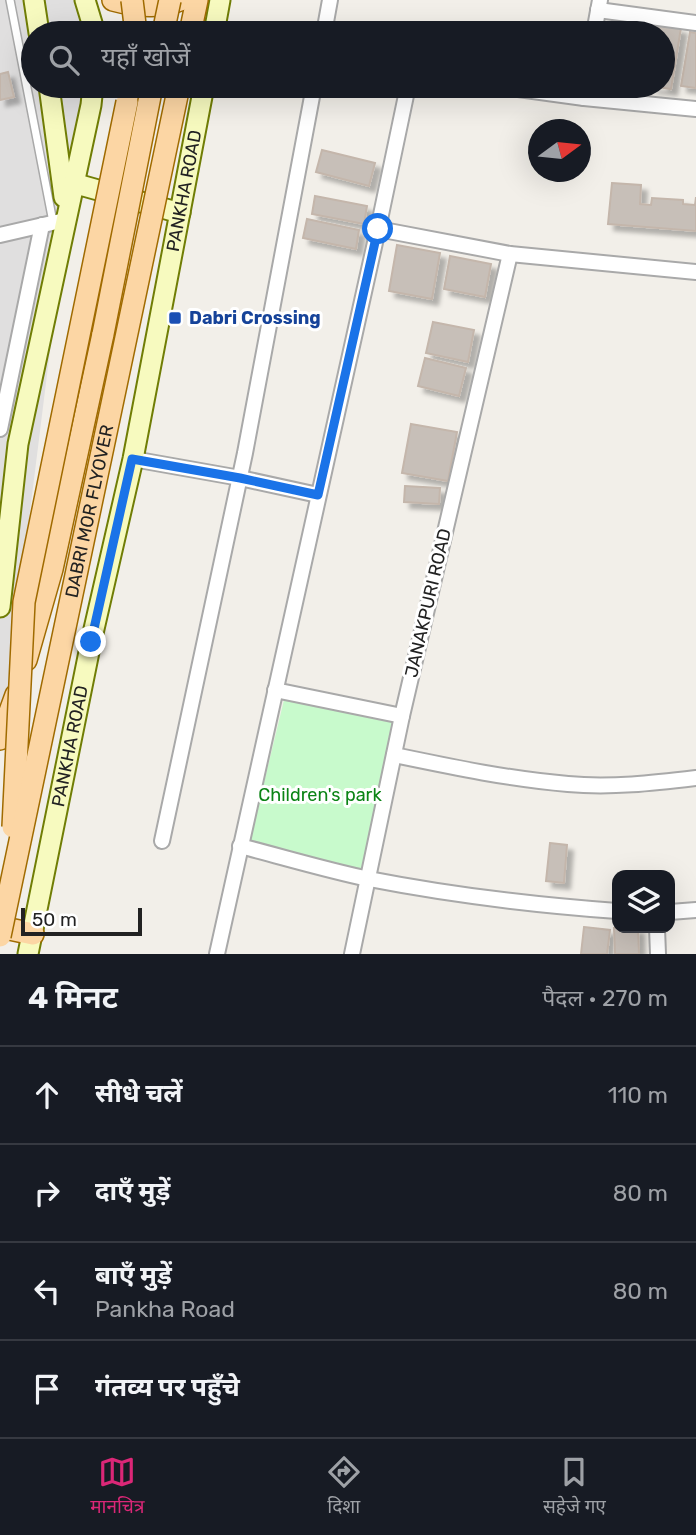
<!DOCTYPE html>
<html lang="hi">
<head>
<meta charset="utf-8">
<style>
  :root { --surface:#171b24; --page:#242831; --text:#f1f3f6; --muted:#9ea1a6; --line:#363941; --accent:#db2777 }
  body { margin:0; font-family:Rubik,"Noto Sans Devanagari",sans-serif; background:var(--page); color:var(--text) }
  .controls { position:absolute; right:21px; bottom:21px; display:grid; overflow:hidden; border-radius:14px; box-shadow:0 7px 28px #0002 }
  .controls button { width:63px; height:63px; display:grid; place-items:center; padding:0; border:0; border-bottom:2px solid var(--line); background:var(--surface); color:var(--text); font:35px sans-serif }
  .compass { position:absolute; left:528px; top:119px; width:63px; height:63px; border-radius:50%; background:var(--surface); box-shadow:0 7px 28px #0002; rotate:75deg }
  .scale { position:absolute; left:21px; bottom:18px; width:121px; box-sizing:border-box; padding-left:7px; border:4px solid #222; border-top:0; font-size:19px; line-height:24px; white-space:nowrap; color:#222; -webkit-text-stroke:5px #fff; paint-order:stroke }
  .stop { position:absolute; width:21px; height:21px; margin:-16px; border:5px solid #1a73e8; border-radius:50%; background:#fff }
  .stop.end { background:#1a73e8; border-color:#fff; box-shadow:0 2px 7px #0008 }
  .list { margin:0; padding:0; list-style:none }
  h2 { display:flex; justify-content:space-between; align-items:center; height:91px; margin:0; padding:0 28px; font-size:30px }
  h2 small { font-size:23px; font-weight:400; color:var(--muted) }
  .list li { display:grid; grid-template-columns:46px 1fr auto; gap:21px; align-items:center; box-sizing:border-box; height:98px; padding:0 28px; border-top:2px solid var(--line) }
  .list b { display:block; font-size:26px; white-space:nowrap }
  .list p { margin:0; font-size:23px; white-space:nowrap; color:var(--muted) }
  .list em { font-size:23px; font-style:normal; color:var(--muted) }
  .icon { flex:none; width:38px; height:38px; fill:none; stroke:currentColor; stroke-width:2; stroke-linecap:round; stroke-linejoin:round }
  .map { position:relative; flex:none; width:696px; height:954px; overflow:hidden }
  .search { position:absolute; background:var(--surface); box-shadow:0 7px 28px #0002; left:21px; right:21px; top:21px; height:77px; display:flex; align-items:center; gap:18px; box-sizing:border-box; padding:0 24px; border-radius:38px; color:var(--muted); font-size:26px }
  .sheet { height:483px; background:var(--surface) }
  nav { display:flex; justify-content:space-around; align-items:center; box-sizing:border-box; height:98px; border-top:2px solid var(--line); background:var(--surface); font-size:19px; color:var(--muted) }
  nav a { display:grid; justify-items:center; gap:4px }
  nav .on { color:var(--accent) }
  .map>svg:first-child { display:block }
  .residential { fill:#e0dfdf }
  .park { fill:#c8facc }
  .building { fill:#c7bfb8; stroke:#c4b6ab; stroke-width:2; filter:url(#shadow) }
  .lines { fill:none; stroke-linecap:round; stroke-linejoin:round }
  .lane-casing { stroke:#a9a9a9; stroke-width:10 }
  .street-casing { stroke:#a9a9a9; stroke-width:18 }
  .secondary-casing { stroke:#707d05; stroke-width:23 }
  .primary-casing { stroke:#a06b00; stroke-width:24 }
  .lane { stroke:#fff; stroke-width:7 }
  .street { stroke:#fff; stroke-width:14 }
  .secondary { stroke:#f7fabf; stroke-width:19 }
  .primary { stroke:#fcd6a4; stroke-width:21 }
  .primary-bridge-casing { stroke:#a06b00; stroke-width:24; stroke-linecap:butt }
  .primary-bridge { stroke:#fcd6a4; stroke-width:21 }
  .route { stroke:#1a73e8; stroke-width:9 }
  .transit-dot { fill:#1a4fb4; stroke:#fff; stroke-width:2.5 }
  .labels { text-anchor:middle; stroke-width:6; stroke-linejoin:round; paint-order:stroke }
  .street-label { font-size:18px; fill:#222; stroke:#fff }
  .transit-label { font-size:18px; font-weight:bold; fill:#164399; stroke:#fff; text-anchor:start }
  .park-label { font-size:18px; fill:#0c8416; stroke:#fff }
</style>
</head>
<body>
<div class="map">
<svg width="696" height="954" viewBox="0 0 696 954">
  <defs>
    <filter id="shadow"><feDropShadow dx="6" dy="6" stdDeviation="2" flood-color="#0004"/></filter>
  </defs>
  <rect width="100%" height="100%" fill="#f2efe9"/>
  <polygon class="residential" points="0,0 93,0 89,33 33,33 33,86 83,86 0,752"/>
  <polygon class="park" points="284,700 395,721 364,872 249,844"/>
  <g class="building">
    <polygon points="613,17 681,28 671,89 651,86 663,86 663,33 610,33"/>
    <polygon points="690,32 696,33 696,88 681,86"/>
    <polygon points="8,72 14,97 0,100 0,74"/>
    <polygon points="322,150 375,163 369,186 316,172"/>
    <polygon points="612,183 641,185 640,204 651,205 652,198 683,200 683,204 695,205 696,197 696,231 608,224"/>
    <polygon points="315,196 367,206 364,224 312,214"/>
    <polygon points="307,219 359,230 356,249 303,238"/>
    <polygon points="397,245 440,253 432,299 389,291"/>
    <polygon points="450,256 491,264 485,297 444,289"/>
    <polygon points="433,322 474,330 468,362 426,353"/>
    <polygon points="425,358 466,368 459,396 418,386"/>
    <polygon points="411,424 457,432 448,481 402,473"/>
    <polygon points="405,486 440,488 439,504 404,502"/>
    <polygon points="550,843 567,845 564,883 546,881"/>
    <polygon points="584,927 610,930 607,954 581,954"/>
    <polygon points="614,928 638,928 639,954 615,954"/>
  </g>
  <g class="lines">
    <defs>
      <polyline id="lane" points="10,0 53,222"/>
      <g id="street">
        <polyline points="598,10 696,23"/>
        <polyline points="324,33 330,0"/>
        <polyline points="594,33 600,0"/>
        <polyline points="495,86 584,98 586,86"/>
        <polyline points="584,98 696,109"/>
        <polyline points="378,229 408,86"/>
        <polyline points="0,235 65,220"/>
        <polyline points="0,429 42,225"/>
        <polyline points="133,459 240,478 318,495"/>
        <polyline points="275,690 402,716"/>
        <path d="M394,755C452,767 509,779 568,784C610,788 654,783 696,778"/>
        <polyline points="162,841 245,453 314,86"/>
        <path d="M240,846C283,857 326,870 369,879C451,895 534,905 617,911"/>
        <polyline points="670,912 696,910"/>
        <polyline points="657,928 658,954"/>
        <polyline points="217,954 378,229 510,254 696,272"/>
        <polyline points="352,954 402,716 510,254"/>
      </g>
      <g id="secondary">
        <polyline points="34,0 39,33"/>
        <polyline points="85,0 95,33"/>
        <polyline points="214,33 220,0"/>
        <polyline points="49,86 64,197"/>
        <polyline points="73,183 180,213"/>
        <polyline points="0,607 18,444 91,105 93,86"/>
        <path id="s1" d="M28,954L91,642L133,459L204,86"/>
      </g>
      <g id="primary">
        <path d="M113,0C135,6 159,9 180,0"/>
        <polyline points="190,33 197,0"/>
        <polyline points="26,660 52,569 103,334"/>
        <polyline points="0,739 16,695"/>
        <polyline points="0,927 33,934"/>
      </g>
    </defs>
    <use href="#lane" class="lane-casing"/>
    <use href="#street" class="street-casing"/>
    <use href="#secondary" class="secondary-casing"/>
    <use href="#primary" class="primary-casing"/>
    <use href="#lane" class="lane"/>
    <use href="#street" class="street"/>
    <use href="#secondary" class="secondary"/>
    <use href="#primary" class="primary"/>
    <defs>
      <g id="primary-bridge">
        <polyline points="132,0 136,33"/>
        <polyline points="163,33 170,0"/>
        <polyline points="103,334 152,86"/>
        <polyline points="13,827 24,602 127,102"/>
        <path id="s2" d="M0,936L179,86"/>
      </g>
    </defs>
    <use href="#primary-bridge" class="primary-bridge-casing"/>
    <use href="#primary-bridge" class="primary-bridge"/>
  </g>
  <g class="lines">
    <polyline class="route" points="91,642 132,459 240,478 318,495 378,229"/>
  </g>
  <rect class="transit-dot" x="168" y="311" width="14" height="14" rx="3.5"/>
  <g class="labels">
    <g class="street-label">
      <text dy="6" stroke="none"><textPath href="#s1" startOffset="779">PANKHA ROAD</textPath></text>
      <text dy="6" stroke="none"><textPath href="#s2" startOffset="434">DABRI MOR FLYOVER</textPath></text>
      <text transform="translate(428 603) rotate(-77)" y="6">JANAKPURI ROAD</text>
      <text dy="6" stroke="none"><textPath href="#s1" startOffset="212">PANKHA ROAD</textPath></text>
    </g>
    <g class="transit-label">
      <text x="189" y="324">Dabri Crossing</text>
    </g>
    <g class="park-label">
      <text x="320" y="801">Children's park</text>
    </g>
  </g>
</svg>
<div class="controls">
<button><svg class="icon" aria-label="layers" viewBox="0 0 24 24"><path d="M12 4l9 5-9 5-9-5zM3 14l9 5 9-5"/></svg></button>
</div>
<svg class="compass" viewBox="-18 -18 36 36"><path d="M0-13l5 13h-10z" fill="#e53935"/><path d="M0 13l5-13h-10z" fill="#9ea1a6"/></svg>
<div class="scale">50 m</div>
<div class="stop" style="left:378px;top:229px"></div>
<div class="stop end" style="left:91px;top:642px"></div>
<div class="search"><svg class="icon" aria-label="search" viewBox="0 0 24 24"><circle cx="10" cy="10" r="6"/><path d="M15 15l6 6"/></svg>यहाँ खोजें</div>
</div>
<section class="sheet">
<h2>4 मिनट<small>पैदल · 270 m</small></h2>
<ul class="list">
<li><svg class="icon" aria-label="ahead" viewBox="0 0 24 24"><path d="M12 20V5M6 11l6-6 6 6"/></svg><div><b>सीधे चलें</b></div><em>110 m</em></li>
<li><svg class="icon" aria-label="right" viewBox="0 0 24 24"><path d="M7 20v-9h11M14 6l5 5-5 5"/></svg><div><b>दाएँ मुड़ें</b></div><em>80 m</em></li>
<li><svg class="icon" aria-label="left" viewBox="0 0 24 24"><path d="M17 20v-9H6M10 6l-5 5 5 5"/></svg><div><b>बाएँ मुड़ें</b><p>Pankha Road</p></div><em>80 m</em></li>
<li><svg class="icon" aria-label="arrive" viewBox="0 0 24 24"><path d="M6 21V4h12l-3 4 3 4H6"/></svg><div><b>गंतव्य पर पहुँचे</b></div></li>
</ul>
</section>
<nav>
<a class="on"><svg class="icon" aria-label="map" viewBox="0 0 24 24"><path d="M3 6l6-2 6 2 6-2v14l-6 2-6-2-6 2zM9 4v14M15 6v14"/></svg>मानचित्र</a>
<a><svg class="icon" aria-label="directions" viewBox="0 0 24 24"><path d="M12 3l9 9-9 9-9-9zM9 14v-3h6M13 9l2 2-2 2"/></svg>दिशा</a>
<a><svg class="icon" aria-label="saved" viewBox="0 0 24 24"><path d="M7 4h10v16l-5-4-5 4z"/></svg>सहेजे गए</a>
</nav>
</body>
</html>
